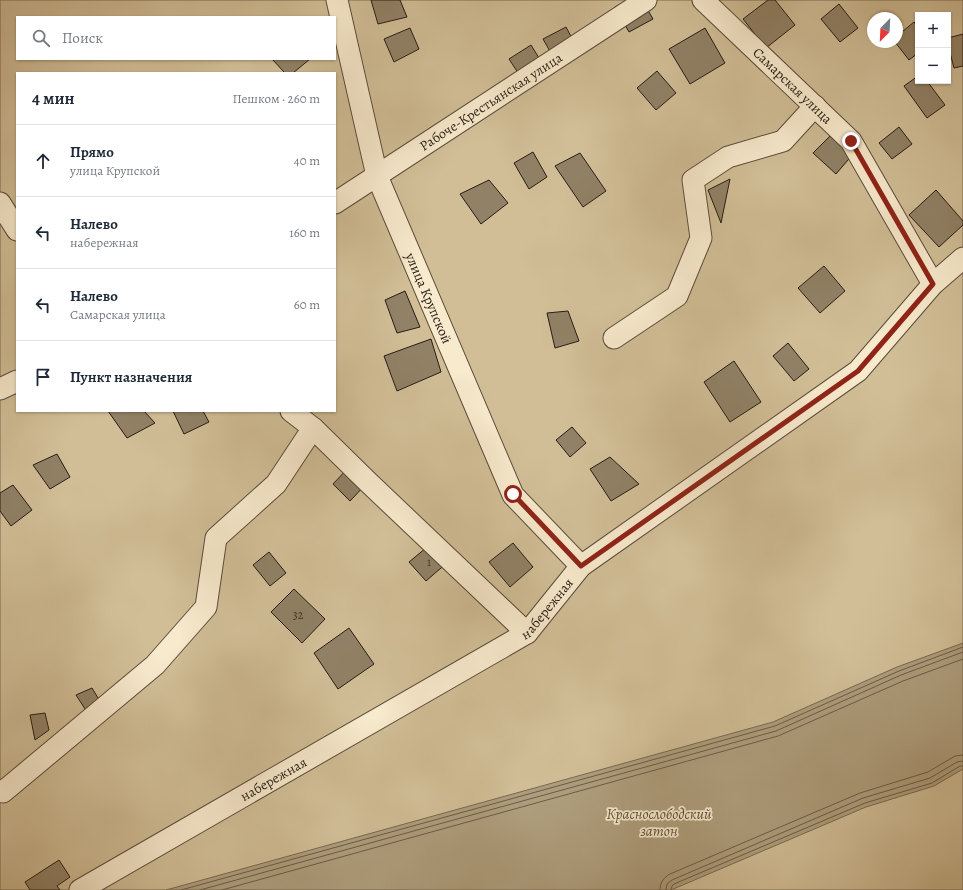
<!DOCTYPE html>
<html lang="ru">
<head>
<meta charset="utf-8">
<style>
  :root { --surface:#fff; --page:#f2f2f3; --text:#1f2937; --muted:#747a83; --line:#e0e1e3 }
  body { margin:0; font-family:Alegreya,serif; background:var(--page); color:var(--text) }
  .controls { position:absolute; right:12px; top:12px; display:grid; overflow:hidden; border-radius:0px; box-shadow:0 1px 3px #0004 }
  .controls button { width:36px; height:36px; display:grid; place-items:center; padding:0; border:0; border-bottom:1px solid var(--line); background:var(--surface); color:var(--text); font:20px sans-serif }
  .compass { position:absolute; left:867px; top:12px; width:36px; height:36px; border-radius:50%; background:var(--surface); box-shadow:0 1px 3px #0004; rotate:204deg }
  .stop { position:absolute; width:12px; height:12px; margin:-9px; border:3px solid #8f2418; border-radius:50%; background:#fff }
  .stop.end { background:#8f2418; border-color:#fff; box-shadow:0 1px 4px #0008 }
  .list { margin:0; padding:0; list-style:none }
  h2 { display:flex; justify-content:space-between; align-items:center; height:52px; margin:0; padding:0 16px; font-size:17px }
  h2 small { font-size:13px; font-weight:400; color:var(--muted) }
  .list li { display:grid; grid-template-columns:26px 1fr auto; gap:12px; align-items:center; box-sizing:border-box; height:72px; padding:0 16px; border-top:1px solid var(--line) }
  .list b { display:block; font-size:15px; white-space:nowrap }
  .list p { margin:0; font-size:13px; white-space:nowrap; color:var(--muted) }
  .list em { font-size:13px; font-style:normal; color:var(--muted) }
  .icon { flex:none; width:22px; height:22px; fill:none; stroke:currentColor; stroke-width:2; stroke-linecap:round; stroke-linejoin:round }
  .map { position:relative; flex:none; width:963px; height:890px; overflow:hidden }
  .search { position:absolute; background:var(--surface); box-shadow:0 1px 3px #0004; left:16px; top:16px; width:320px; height:44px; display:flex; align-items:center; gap:10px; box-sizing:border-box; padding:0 14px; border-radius:0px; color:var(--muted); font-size:15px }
  .panel { position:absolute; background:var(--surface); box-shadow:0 1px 3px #0004; left:16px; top:72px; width:320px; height:340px; border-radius:0px }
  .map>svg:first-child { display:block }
  .green { fill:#d1be97; stroke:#7c6d55; fill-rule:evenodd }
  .water { fill:#ae9d7c; stroke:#786952 }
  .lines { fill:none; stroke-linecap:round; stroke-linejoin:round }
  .shore { stroke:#6a5c48; stroke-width:1 }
  .building { fill:#918166; stroke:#261c13 }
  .minor-casing { stroke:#5a4d3b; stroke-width:23 }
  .minor { stroke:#f8eacd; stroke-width:21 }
  .route { stroke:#8f2418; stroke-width:5 }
  .labels { text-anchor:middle; stroke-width:3.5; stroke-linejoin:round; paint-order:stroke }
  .number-label { font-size:12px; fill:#413528 }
  .street-label { font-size:14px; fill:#261c13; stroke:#f8eacd }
  .water-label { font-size:15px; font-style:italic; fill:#5c503d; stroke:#f8eacd }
</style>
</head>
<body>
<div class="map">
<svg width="963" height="890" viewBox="0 0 963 890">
  <rect width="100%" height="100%" fill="#f4dfb2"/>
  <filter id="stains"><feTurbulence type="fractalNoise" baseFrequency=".005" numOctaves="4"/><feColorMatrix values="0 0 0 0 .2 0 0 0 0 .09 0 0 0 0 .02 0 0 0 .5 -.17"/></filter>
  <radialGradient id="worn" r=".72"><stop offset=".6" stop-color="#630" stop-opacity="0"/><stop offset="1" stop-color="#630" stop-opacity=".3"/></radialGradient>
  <path class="green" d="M0,0H963V890H0ZM918,15H948V81H918ZM17,17H335V59H17ZM873,18H897V42H873ZM17,73H335V411H17Z"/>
  <polygon class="water" points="963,643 963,769 934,786 866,807 671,890 166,890 773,722 897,667"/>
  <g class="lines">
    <g class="shore">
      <polyline points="181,890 775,726 899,671 963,647"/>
      <polyline points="200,890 776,731 901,675 963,652"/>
      <polyline points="222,890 778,736 903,681 963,659"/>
      <path d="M660,890C660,883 663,878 670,874L860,793L928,772L955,756L963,755"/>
      <polyline points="666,890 667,884 672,880 863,798 930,778 957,762 963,761"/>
      <polyline points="671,890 672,886 674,884 865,803 932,783 960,766 963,766"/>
    </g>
  </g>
  <g class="building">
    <polygon points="371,0 400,0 407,17 378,24"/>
    <polygon points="628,0 642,0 653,19 629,32 615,7"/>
    <polygon points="768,0 775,0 795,25 766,48 743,19"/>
    <polygon points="839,4 858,28 840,42 821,19"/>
    <polygon points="914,22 918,27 918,53 909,60 895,42 897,42 897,36"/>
    <polygon points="566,27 581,55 559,67 543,39"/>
    <polygon points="410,28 419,49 394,62 384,39"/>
    <polygon points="705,28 725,63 690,84 669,49"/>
    <polygon points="963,34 963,66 954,68 948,45 948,38"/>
    <polygon points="531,45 547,71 526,85 509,59"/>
    <polygon points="272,59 310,59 293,73 285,73"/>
    <polygon points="657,71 676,93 656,110 637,88"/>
    <polygon points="918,76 918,81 927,81 945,105 927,118 904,86"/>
    <polygon points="899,127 912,144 892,159 879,143"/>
    <polygon points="835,131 854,153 836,174 813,153"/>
    <polygon points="533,152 547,177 529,189 514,163"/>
    <polygon points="580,153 606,191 583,207 555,166"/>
    <polygon points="730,179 721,223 708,190"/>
    <polygon points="489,180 508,203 481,224 460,194"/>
    <polygon points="936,190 963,221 963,225 939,247 909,215"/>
    <polygon points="824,266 845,291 820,313 798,288"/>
    <polygon points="405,291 420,327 397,333 385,300"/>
    <polygon points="568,311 579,341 555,348 547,313"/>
    <polygon points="431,339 441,372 397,391 384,356"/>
    <polygon points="788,343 809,369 794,381 773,356"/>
    <polygon points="734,361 761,402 730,422 704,382"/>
    <polygon points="108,411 144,411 155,423 127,438"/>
    <polygon points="173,411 203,411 209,422 184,434"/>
    <polygon points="572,427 586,443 570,457 556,440"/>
    <polygon points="57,454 70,477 50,489 33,465"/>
    <polygon points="610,457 639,484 611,501 590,469"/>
    <polygon points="350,466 368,482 350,501 333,484"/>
    <polygon points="13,485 32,510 11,526 0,511 0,493"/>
    <polygon points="432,543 448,562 426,581 409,562"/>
    <polygon points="513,543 533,567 510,587 489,562"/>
    <polygon points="269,552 286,573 270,586 253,565"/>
    <polygon points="294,589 325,619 302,643 271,612"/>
    <polygon points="349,628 374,664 338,689 314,653"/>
    <polygon points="92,688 104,708 89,715 76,695"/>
    <polygon points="45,713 49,730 35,740 30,715"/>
    <polygon points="59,860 70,877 57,886 60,890 30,890 25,882"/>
  </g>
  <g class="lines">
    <defs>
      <g id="minor">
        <path id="s1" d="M337,0L377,176L513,495L581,566"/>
        <path id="s2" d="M703,0L851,141L933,284"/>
        <polyline points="0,203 17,230"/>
        <path id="s3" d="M335,203L646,0"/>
        <polyline points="614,338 677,296 701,238 693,180 728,157 783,141 815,106"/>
        <polyline points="0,389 17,381"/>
        <polyline points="291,411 313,428 368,482 527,633"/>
        <polyline points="0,791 3,792 155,665 206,607 216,538 276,484 313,428"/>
        <path id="s4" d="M80,890L527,633L581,566L858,371L933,284L963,258"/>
      </g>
    </defs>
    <use href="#minor" class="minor-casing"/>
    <use href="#minor" class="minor"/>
  </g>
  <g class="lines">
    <polyline class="route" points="513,494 581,566 858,371 933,284 851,141"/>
  </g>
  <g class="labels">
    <g class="number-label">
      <text x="429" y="566">1</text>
      <text x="298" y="619">32</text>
    </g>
    <g class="street-label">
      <text dy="5" stroke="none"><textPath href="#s2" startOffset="124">Самарская улица</textPath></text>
      <text dy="5" stroke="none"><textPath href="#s3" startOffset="186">Рабоче-Крестьянская улица</textPath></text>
      <text dy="5" stroke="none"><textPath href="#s1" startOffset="313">улица Крупской</textPath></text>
      <text dy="5" stroke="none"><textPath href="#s4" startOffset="547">набережная</textPath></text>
      <text dy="5" stroke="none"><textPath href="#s4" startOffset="223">набережная</textPath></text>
    </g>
    <g class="water-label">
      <text x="659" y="819">Краснослободский<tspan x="659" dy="17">затон</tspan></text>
    </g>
  </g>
  <rect width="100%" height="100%" filter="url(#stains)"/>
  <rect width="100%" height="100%" fill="url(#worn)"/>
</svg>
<div class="controls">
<button>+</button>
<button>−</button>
</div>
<svg class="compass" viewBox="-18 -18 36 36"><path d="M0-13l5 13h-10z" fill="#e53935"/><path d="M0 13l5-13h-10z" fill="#747a83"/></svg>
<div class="stop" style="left:513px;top:494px"></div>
<div class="stop end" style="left:851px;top:141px"></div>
<div class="search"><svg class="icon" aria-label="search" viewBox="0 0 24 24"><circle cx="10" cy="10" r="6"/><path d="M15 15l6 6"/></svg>Поиск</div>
<section class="panel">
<h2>4 мин<small>Пешком · 260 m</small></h2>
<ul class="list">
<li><svg class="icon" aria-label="ahead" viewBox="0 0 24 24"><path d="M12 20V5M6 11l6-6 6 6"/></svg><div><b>Прямо</b><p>улица Крупской</p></div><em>40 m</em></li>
<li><svg class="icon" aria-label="left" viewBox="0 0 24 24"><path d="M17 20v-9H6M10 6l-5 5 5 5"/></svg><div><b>Налево</b><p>набережная</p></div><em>160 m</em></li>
<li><svg class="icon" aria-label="left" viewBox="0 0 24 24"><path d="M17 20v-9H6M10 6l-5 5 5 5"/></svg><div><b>Налево</b><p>Самарская улица</p></div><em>60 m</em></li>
<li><svg class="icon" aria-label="arrive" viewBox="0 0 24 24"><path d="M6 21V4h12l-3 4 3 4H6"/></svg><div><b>Пункт назначения</b></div></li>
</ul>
</section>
</div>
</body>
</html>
